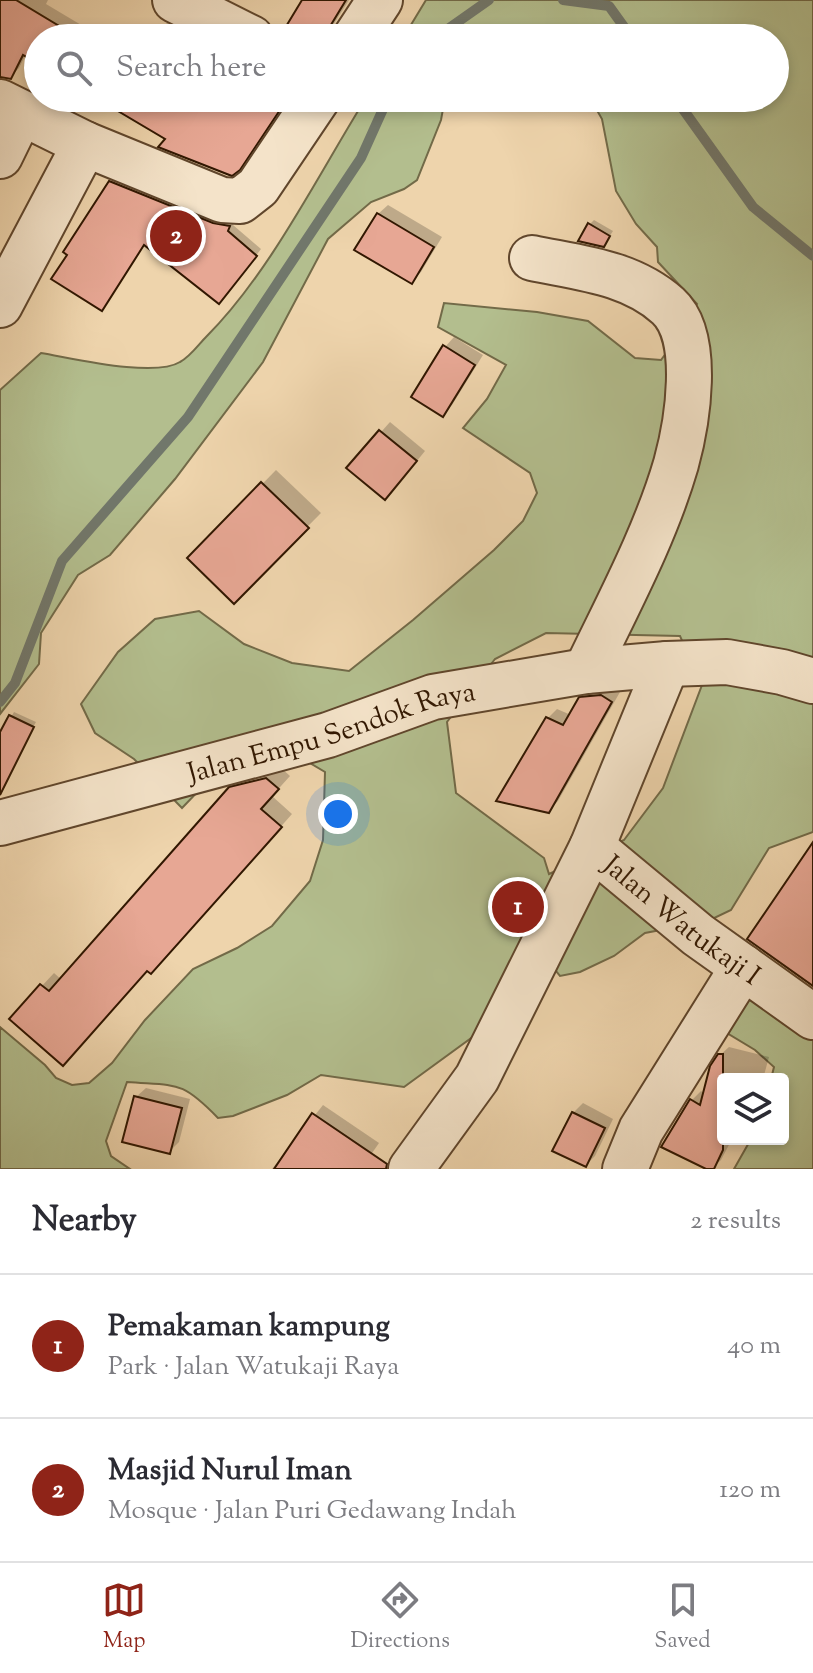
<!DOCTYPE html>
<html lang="en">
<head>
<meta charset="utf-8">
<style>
  :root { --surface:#fff; --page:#f2f2f3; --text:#2b2b33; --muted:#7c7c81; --line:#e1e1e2; --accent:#8f2418 }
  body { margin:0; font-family:"Sorts Mill Goudy",serif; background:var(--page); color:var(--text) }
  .controls { position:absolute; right:24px; bottom:24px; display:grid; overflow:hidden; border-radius:8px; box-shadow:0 4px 12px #0003 }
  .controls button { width:72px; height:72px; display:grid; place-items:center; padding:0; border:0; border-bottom:2px solid var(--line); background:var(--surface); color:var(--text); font:40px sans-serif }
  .you { position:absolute; left:338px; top:814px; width:28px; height:28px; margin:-20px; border:6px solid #fff; border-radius:50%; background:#1a73e8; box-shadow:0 0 0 12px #1a73e833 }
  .badge { display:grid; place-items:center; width:52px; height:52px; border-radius:50%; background:var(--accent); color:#fff; font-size:26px; font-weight:700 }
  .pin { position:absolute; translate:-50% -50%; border:4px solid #fff; box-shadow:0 2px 8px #0006 }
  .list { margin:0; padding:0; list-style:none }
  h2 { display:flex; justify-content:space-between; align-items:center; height:104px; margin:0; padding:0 32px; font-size:34px }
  h2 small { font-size:26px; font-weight:400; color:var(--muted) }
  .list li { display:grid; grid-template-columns:52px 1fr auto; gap:24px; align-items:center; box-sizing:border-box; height:144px; padding:0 32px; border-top:2px solid var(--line) }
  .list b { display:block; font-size:30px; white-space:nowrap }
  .list p { margin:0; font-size:26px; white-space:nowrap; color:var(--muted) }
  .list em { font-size:26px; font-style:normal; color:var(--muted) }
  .icon { flex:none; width:44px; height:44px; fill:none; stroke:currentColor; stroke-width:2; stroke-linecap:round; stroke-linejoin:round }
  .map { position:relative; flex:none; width:813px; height:1169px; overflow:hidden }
  .search { position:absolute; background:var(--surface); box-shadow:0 4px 12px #0003; left:24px; right:24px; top:24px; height:88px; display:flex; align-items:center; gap:20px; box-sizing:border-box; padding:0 28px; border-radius:44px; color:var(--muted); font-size:30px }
  .sheet { height:392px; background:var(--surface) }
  nav { display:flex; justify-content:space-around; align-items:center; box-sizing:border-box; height:112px; border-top:2px solid var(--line); background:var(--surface); font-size:22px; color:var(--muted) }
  nav a { display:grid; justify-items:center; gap:4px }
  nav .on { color:var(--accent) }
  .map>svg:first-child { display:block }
  .green { fill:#b3be8e; stroke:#726a48; stroke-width:2; fill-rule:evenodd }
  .shadow { fill:#0003 }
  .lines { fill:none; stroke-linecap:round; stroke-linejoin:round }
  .stream { stroke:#71776b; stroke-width:10 }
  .building { fill:#e7a794; stroke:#311701; stroke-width:2 }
  .minor-casing { stroke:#60462c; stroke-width:48 }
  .minor { stroke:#f4e3c9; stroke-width:44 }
  .labels { text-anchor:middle; stroke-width:8; stroke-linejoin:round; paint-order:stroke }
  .street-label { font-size:28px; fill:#311701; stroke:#f4e3c9 }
</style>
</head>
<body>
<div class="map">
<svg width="813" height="1169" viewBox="0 0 813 1169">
  <rect width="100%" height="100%" fill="#eed4ac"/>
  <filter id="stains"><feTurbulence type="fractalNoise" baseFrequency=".0025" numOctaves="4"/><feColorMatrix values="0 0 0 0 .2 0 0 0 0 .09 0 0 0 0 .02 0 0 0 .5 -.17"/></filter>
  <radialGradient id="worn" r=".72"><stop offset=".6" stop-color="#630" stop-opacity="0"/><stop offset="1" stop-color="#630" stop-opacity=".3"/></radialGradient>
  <g class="green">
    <path d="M426,0H813V832L769,848L731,910L708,921L645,933L614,956L580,972L560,976L529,938L478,1033L404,1087L321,1075L287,1095L233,1116L218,1118C181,1080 178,1086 127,1082L106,1141L111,1156L130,1169H0V1027L45,1065L56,1078L72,1085L89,1083L112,1063L145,1020L193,969L237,948L272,926L310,881L323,840L325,772L256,731L182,808L134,759L95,733L81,704L118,652L155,619L199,611L244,644L292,663L349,671L413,620L494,550L523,521L537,493L530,473L463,428L487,399L506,365L438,327L444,303L537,312L588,321L635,358L661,360L681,333L697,304L658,262L657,247L636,224L616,191L602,119L590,98H775V38H403ZM546,633L680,636L702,685L663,788L624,840L549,874L544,858L456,793L447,722L495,659Z"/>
    <path d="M366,98H445L441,120L417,180L404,189L371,202L328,239L263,362L175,479L110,555L78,575L41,633L39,664L0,714V390L41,353C72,358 154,378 180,362C190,357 199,344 206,337C270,273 318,175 366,98Z"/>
    <polygon points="755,991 813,1032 813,1169 734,1169 751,1139 783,1139 783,1079 771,1079 774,1067 755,1050 727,1033 736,1006"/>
  </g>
  <g class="shadow">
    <polygon points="0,0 48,0 46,4 103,38 38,38 38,61 26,54 19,68 10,77 0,76"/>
    <polygon points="305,0 349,0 325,38 289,38"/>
    <polygon points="175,15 222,38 160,38 166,24"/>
    <polygon points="100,98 290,98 248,158 238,168 168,139"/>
    <polygon points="117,176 235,220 233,225 261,249 225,296 145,243 102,309 111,182"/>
    <polygon points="388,205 442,237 421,272 411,282 378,214"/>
    <polygon points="594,220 613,231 604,245 589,225"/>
    <polygon points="454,337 483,355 452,405 442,415 445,347"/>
    <polygon points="390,422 425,451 394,489 349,468"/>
    <polygon points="276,470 321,513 234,601 190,558"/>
    <polygon points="611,686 620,692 558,801 548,811 548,718 557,709 571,715 581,699 591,689"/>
    <polygon points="14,712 36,722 17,756 0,748 0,737"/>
    <polygon points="279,766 290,776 272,796 292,814 163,960 148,969 12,1018 54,973 62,980 244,776"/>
    <polygon points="729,1047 769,1057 763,1079 723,1079 723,1139 732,1139 721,1160 711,1169 691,1101 701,1091 705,1094 719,1056"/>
    <polygon points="146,1088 190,1099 179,1142 169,1152 136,1097"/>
    <polygon points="583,1103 613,1119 595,1156 586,1165 573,1113"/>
    <polygon points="323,1105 379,1143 361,1169 272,1169"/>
  </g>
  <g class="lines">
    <g class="stream">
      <polyline points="563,0 609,6 632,38"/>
      <polyline points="435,38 489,0"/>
      <polyline points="675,98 753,207 813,256"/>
      <polyline points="0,702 15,683 62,561 188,417 361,158 388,98"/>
    </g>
  </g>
  <g class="building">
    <polygon points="0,0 16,0 79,38 38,38 38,64 23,55 11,79 0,77"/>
    <polygon points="302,0 346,0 323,38 279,38"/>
    <polygon points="96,98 288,98 240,170 232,176 158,147 165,139"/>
    <polygon points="109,181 213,223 230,226 228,231 257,256 219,304 144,245 102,311 51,279 67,255 63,252"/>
    <polygon points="377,213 434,247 412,284 354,250"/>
    <polygon points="588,223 610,236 604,247 578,241"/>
    <polygon points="443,345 475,365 443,417 411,397"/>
    <polygon points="379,430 417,461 385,500 346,468"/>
    <polygon points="261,482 309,528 234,604 187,558"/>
    <polygon points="601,695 612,702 549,813 496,801 546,717 563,725 579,697"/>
    <polygon points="9,715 34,727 0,795 0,732"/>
    <polygon points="266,778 279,789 261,809 282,827 151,974 147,971 63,1066 9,1019 40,984 49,991 229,787"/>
    <polygon points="813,842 813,986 747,939"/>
    <polygon points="718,1054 723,1054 723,1150 714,1169 706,1169 661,1147 690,1099 700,1105 710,1066"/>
    <polygon points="134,1096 182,1108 170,1154 122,1142"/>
    <polygon points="572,1112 605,1128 586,1167 552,1151"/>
    <polygon points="312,1113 387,1164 386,1169 274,1169"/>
  </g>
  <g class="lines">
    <defs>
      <g id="minor">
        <polyline points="175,0 251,38"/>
        <polyline points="355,38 380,0"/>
        <polyline points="0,102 85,144 0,305"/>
        <polyline points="85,144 222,200 240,201 258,187 318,98"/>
        <polyline points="0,156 21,113"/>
        <path d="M532,258C580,268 630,272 668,306C702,337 687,424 676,464C655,536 618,604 586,671"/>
        <path id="s1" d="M0,823L328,735L433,697L586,671L667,664L727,662L782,672L813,681"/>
        <path id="s2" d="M592,847L698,935L813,1017"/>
        <polyline points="411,1169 477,1078 592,847 667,664"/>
        <polyline points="625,1169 641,1130 743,967"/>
      </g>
    </defs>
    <use href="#minor" class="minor-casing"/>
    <use href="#minor" class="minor"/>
  </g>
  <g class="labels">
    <g class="street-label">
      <text dy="10" stroke="none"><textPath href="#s1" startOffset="344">Jalan Empu Sendok Raya</textPath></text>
      <text dy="10" stroke="none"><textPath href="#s2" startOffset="116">Jalan Watukaji I</textPath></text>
    </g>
  </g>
  <rect width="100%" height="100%" filter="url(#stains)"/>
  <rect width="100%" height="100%" fill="url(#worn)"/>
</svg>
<div class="controls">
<button><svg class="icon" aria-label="layers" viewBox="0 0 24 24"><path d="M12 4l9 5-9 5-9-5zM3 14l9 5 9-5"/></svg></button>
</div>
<div class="you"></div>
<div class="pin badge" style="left:518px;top:907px">1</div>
<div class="pin badge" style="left:176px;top:236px">2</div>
<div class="search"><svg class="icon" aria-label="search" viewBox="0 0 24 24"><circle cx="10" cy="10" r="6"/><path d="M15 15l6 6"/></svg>Search here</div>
</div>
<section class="sheet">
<h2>Nearby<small>2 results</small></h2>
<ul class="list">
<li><span class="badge">1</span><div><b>Pemakaman kampung</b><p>Park · Jalan Watukaji Raya</p></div><em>40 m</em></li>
<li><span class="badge">2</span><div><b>Masjid Nurul Iman</b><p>Mosque · Jalan Puri Gedawang Indah</p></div><em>120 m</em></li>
</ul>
</section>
<nav>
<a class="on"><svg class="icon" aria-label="map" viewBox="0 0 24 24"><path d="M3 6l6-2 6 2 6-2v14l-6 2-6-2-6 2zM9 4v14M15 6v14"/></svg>Map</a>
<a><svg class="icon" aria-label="directions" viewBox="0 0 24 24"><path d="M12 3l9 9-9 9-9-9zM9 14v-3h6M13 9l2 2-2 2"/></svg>Directions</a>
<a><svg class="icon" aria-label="saved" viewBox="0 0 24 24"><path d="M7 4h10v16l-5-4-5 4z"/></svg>Saved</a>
</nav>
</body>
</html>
